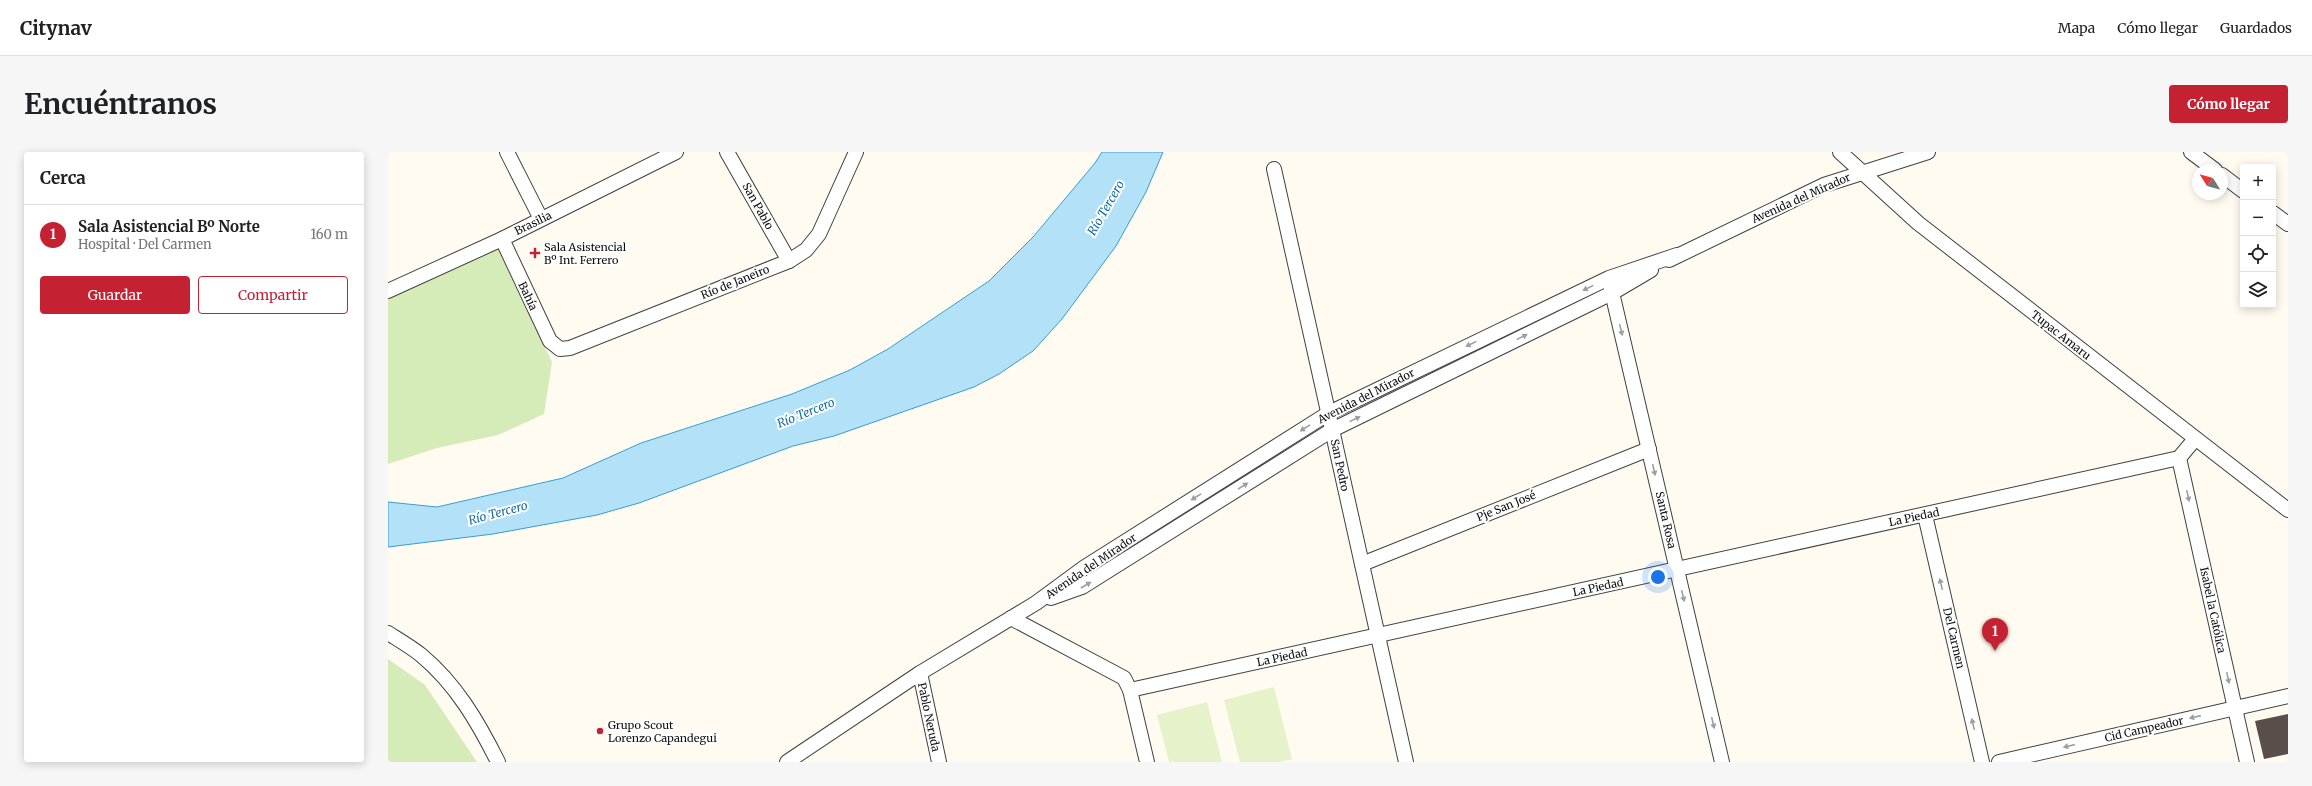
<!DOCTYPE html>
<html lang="es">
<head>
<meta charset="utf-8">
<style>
  :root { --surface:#fff; --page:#f6f6f6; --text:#202124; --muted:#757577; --line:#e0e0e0; --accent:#c42132 }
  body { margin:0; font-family:Merriweather,serif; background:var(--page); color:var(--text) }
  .controls { position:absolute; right:12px; top:12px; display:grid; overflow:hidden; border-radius:4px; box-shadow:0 2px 10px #0003 }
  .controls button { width:36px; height:36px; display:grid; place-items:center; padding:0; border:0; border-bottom:1px solid var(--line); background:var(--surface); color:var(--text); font:20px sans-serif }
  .compass { position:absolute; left:1804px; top:12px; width:36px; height:36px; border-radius:50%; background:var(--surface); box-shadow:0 2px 10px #0003; rotate:307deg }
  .you { position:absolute; left:1270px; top:425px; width:14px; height:14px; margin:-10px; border:3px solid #fff; border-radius:50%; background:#1a73e8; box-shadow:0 0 0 6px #1a73e833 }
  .badge { display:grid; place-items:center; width:26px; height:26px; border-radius:50%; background:var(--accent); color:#fff; font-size:13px; font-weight:700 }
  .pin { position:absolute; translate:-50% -33px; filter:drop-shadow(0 1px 2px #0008) }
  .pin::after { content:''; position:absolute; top:21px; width:14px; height:12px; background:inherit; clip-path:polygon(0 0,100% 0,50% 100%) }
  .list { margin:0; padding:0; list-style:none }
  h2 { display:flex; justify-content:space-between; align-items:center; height:52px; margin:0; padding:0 16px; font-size:17px }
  h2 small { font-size:13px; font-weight:400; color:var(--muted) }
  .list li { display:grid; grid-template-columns:26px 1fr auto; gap:12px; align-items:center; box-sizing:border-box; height:60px; padding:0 16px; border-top:1px solid var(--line) }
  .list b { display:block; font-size:15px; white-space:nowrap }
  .list p { margin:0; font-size:13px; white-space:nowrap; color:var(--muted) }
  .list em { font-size:13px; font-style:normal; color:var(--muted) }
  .actions { display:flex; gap:8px; padding:12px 16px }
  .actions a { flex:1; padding:9px 0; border:1px solid var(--accent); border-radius:4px; text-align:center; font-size:14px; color:var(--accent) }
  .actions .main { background:var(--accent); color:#fff }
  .icon { flex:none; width:22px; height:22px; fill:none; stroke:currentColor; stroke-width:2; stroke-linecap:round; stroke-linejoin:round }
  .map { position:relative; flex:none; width:1900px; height:610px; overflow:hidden; border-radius:4px }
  header { display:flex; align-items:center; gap:24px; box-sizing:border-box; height:56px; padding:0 20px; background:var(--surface); border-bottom:1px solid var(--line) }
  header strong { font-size:19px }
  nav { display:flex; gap:22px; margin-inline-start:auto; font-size:14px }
  .intro { display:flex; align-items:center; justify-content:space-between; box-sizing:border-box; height:96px; padding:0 24px }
  h1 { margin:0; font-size:28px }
  .button { padding:10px 18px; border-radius:4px; background:var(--accent); color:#fff; font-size:14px; font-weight:700 }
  main { display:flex; gap:24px; padding:0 24px }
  aside { flex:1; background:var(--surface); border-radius:4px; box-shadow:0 2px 10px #0003 }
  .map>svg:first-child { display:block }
  .green { fill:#d5ebb8 }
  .pitch { fill:#e6f2ca }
  .water { fill:#b3e2f8; stroke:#379dd2 }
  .building { fill:#584f4a }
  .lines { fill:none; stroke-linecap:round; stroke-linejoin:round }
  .minor-casing { stroke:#414141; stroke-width:16 }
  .minor { stroke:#fff; stroke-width:14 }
  .oneway { fill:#9f9f9f }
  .poi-dot { fill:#c42132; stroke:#fff; stroke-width:1.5 }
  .labels { text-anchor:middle; stroke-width:4; stroke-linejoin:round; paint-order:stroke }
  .street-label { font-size:11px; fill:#0e0e0e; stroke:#fff }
  .poi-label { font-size:11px; fill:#0e0e0e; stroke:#fff; text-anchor:start }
  .water-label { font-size:12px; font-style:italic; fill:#136ea5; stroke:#fff }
</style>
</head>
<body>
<header>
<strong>Citynav</strong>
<nav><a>Mapa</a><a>Cómo llegar</a><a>Guardados</a></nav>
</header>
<div class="intro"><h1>Encuéntranos</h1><a class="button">Cómo llegar</a></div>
<main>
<aside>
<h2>Cerca<small></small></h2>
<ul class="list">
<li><span class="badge">1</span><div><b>Sala Asistencial Bº Norte</b><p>Hospital · Del Carmen</p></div><em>160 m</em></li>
</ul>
<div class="actions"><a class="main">Guardar</a><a>Compartir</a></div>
</aside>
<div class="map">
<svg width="1900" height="610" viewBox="0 0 1900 610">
  <rect width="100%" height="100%" fill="#fffbf0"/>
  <g class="green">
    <polygon points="110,95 164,210 156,262 110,283 49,296 0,312 0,145"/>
    <polygon points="0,507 37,533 89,610 0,610"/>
  </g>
  <g class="pitch">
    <polygon points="886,535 904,607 892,610 852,610 836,548"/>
    <polygon points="819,550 834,610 781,610 769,563"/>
  </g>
  <polygon class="water" points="714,0 775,0 758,40 728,94 674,167 645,199 611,222 586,235 446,284 405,294 251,351 209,363 105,382 0,395 0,350 49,355 175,326 253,291 404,242 462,218 500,197 601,129 645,85 707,11"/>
  <polygon class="building" points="1900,562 1900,602 1876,607 1867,569"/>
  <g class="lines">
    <defs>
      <g id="minor">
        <polyline points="119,0 153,67"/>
        <polyline points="339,0 401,109"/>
        <polyline points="1452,0 1530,71 1900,358"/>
        <polyline points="1803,0 1827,18"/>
        <polyline points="886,17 1018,610"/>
        <polyline points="1834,23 1855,39"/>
        <polyline points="1885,61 1900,72"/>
        <polyline points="114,87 162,189 172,197 182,196 401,109 418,98 431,82 468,0"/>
        <polyline points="1281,108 1436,33 1540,0"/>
        <polyline points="1222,132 1334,610"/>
        <polyline points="0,139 114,87 288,0"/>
        <polyline points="1791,306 1859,610"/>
        <polyline points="1537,363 1594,610"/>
        <polyline points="974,412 1261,297"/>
        <polyline points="663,446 694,435 944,278 1224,141 1263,118"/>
        <polyline points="623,466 736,526 742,538 1791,306 1807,287"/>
        <path d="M0,481C11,488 23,495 33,503C68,532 90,570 110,610"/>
        <polyline points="532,521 551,610"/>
        <polyline points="742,538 759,610"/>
        <polyline points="399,610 532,521 648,451 697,415 941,261 1221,126 1289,103"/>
        <polyline points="1611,610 1900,544"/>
      </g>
    </defs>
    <use href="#minor" class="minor-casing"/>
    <use href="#minor" class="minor"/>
  </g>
  <defs><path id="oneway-solid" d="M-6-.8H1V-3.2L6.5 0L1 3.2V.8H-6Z"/></defs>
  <g class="oneway">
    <use href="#oneway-solid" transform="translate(1200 136) rotate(154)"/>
    <use href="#oneway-solid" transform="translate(1233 178) rotate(77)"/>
    <use href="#oneway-solid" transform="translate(1134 185) rotate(-26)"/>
    <use href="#oneway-solid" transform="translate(1083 192) rotate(154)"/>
    <use href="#oneway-solid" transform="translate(967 267) rotate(-26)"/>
    <use href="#oneway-solid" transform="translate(917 276) rotate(148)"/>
    <use href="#oneway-solid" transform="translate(1266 318) rotate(77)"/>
    <use href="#oneway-solid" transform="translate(855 334) rotate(-32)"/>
    <use href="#oneway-solid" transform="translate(1800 344) rotate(78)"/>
    <use href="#oneway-solid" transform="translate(808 345) rotate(148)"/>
    <use href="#oneway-solid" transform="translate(1553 432) rotate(-103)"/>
    <use href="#oneway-solid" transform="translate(698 433) rotate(-30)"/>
    <use href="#oneway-solid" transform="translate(1295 444) rotate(77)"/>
    <use href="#oneway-solid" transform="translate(1840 526) rotate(78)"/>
    <use href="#oneway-solid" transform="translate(1807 565) rotate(167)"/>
    <use href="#oneway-solid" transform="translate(1325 571) rotate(77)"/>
    <use href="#oneway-solid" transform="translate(1585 572) rotate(-103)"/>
    <use href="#oneway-solid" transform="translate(1681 594) rotate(167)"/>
  </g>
  <g class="poi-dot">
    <path d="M145 95h4v4h4v4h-4v4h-4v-4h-4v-4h4z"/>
    <circle cx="212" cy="579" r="4"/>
  </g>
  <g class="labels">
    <g class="street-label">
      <text transform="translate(1413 46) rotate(-24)" y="4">Avenida del Mirador</text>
      <text transform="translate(370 54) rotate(61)" y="4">San Pablo</text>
      <text transform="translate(145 71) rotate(-26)" y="4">Brasilia</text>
      <text transform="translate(347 130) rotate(-22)" y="4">Río de Janeiro</text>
      <text transform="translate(140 144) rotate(65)" y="4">Bahía</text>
      <text transform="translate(1673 183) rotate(38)" y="4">Tupac Amaru</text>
      <text transform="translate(978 244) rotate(-27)" y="4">Avenida del Mirador</text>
      <text transform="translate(952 313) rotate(78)" y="4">San Pedro</text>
      <text transform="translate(1118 354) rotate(-22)" y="4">Pje San José</text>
      <text transform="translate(1526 365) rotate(-12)" y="4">La Piedad</text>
      <text transform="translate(1278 368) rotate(77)" y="4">Santa Rosa</text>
      <text transform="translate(703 414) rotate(-34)" y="4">Avenida del Mirador</text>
      <text transform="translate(1210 435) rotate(-12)" y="4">La Piedad</text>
      <text transform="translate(1825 458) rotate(78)" y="4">Isabel la Católica</text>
      <text transform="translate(1566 486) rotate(77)" y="4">Del Carmen</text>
      <text transform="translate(894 505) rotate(-12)" y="4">La Piedad</text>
      <text transform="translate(541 565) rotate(78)" y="4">Pablo Neruda</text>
      <text transform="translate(1756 577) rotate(-13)" y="4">Cid Campeador</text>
    </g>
    <g class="poi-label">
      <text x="156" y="99">Sala Asistencial<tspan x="156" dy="13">Bº Int. Ferrero</tspan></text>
      <text x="220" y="577">Grupo Scout<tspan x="220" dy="13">Lorenzo Capandegui</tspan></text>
    </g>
    <g class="water-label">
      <text transform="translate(718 56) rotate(-60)" y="4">Río Tercero</text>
      <text transform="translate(418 261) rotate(-22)" y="4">Río Tercero</text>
      <text transform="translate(110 361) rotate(-15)" y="4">Río Tercero</text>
    </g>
  </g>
</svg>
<div class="controls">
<button>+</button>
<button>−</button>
<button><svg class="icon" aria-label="locate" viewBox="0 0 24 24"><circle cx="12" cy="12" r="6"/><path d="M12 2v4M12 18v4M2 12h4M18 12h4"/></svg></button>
<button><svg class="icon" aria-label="layers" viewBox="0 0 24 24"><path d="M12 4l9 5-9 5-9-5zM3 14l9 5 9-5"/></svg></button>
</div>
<svg class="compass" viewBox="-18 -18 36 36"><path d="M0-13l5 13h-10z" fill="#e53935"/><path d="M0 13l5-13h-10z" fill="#757577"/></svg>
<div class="you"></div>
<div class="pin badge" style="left:1607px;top:499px">1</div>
</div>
</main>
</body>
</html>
